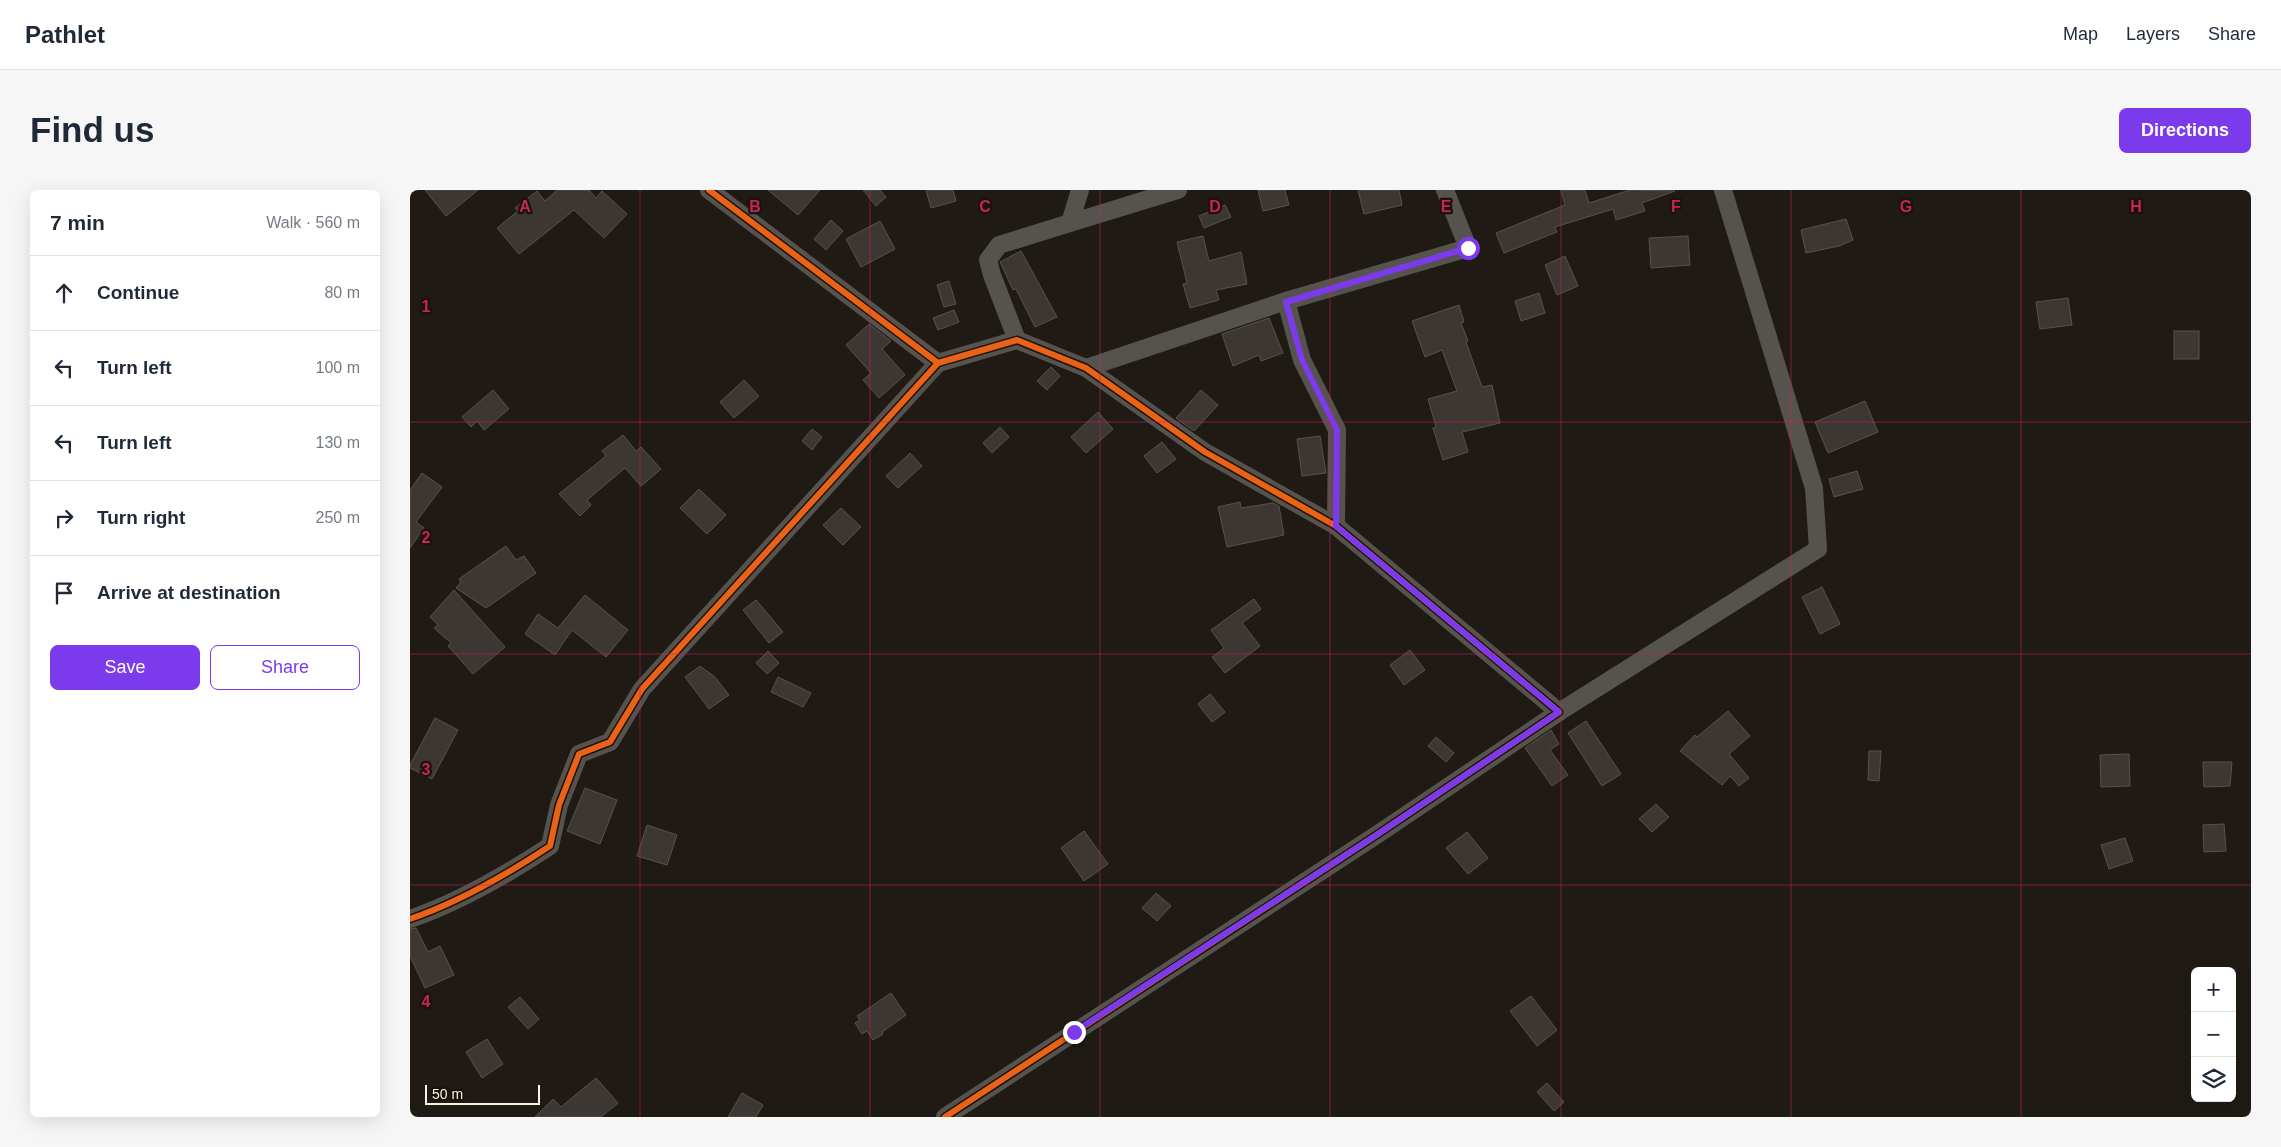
<!DOCTYPE html>
<html lang="en">
<head>
<meta charset="utf-8">
<style>
  :root { --surface:#fff; --page:#f6f6f7; --text:#1f2937; --muted:#747a83; --line:#e0e1e3; --accent:#7c3aed }
  body { margin:0; font-family:Helvetica,sans-serif; background:var(--page); color:var(--text) }
  .controls { position:absolute; right:15px; bottom:15px; display:grid; overflow:hidden; border-radius:8px; box-shadow:0 5px 20px #0002 }
  .controls button { width:45px; height:45px; display:grid; place-items:center; padding:0; border:0; border-bottom:1px solid var(--line); background:var(--surface); color:var(--text); font:25px sans-serif }
  .scale { position:absolute; left:15px; bottom:12px; width:115px; box-sizing:border-box; padding-left:5px; border:2px solid #f7f2e9; border-top:0; font-size:14px; line-height:18px; white-space:nowrap; color:#f7f2e9; -webkit-text-stroke:4px #1b1307; paint-order:stroke }
  .stop { position:absolute; width:15px; height:15px; margin:-11px; border:4px solid #7c3aed; border-radius:50%; background:#fff }
  .stop.end { background:#7c3aed; border-color:#fff; box-shadow:0 1px 5px #0008 }
  .list { margin:0; padding:0; list-style:none }
  h2 { display:flex; justify-content:space-between; align-items:center; height:65px; margin:0; padding:0 20px; font-size:21px }
  h2 small { font-size:16px; font-weight:400; color:var(--muted) }
  .list li { display:grid; grid-template-columns:32px 1fr auto; gap:15px; align-items:center; box-sizing:border-box; height:75px; padding:0 20px; border-top:1px solid var(--line) }
  .list b { display:block; font-size:19px; white-space:nowrap }
  .list em { font-size:16px; font-style:normal; color:var(--muted) }
  .actions { display:flex; gap:10px; padding:15px 20px }
  .actions a { flex:1; padding:11px 0; border:1px solid var(--accent); border-radius:8px; text-align:center; font-size:18px; color:var(--accent) }
  .actions .main { background:var(--accent); color:#fff }
  .icon { flex:none; width:28px; height:28px; fill:none; stroke:currentColor; stroke-width:2; stroke-linecap:round; stroke-linejoin:round }
  .map { position:relative; flex:none; width:1841px; height:927px; overflow:hidden; border-radius:8px }
  header { display:flex; align-items:center; gap:30px; box-sizing:border-box; height:70px; padding:0 25px; background:var(--surface); border-bottom:1px solid var(--line) }
  header strong { font-size:24px }
  nav { display:flex; gap:28px; margin-inline-start:auto; font-size:18px }
  .intro { display:flex; align-items:center; justify-content:space-between; box-sizing:border-box; height:120px; padding:0 30px }
  h1 { margin:0; font-size:35px }
  .button { padding:12px 22px; border-radius:8px; background:var(--accent); color:#fff; font-size:18px; font-weight:700 }
  main { display:flex; gap:30px; padding:0 30px }
  aside { flex:1; background:var(--surface); border-radius:8px; box-shadow:0 5px 20px #0002 }
  .map>svg:first-child { display:block }
  .building { fill:#3c3732; stroke:#58524d }
  .lines { fill:none; stroke-linecap:round; stroke-linejoin:round }
  .minor { stroke:#56534e; stroke-width:18 }
  .cycleway-casing { stroke:#1b1307; stroke-width:9 }
  .cycleway { stroke:#ea6118; stroke-width:6 }
  .route { stroke:#7c3aed; stroke-width:6 }
  .grid { fill:none; stroke:#c52362; stroke-width:1; stroke-opacity:0.55 }
  .grid-label { font-size:16px; text-anchor:middle; font-weight:bold; fill:#c52362; stroke:#1b1307; stroke-width:4.5; stroke-linejoin:round; paint-order:stroke }
</style>
</head>
<body>
<header>
<strong>Pathlet</strong>
<nav><a>Map</a><a>Layers</a><a>Share</a></nav>
</header>
<div class="intro"><h1>Find us</h1><a class="button">Directions</a></div>
<main>
<aside>
<h2>7 min<small>Walk · 560 m</small></h2>
<ul class="list">
<li><svg class="icon" aria-label="ahead" viewBox="0 0 24 24"><path d="M12 20V5M6 11l6-6 6 6"/></svg><div><b>Continue</b></div><em>80 m</em></li>
<li><svg class="icon" aria-label="left" viewBox="0 0 24 24"><path d="M17 20v-9H6M10 6l-5 5 5 5"/></svg><div><b>Turn left</b></div><em>100 m</em></li>
<li><svg class="icon" aria-label="left" viewBox="0 0 24 24"><path d="M17 20v-9H6M10 6l-5 5 5 5"/></svg><div><b>Turn left</b></div><em>130 m</em></li>
<li><svg class="icon" aria-label="right" viewBox="0 0 24 24"><path d="M7 20v-9h11M14 6l5 5-5 5"/></svg><div><b>Turn right</b></div><em>250 m</em></li>
<li><svg class="icon" aria-label="arrive" viewBox="0 0 24 24"><path d="M6 21V4h12l-3 4 3 4H6"/></svg><div><b>Arrive at destination</b></div></li>
</ul>
<div class="actions"><a class="main">Save</a><a>Share</a></div>
</aside>
<div class="map">
<svg width="1841" height="927" viewBox="0 0 1841 927">
  <rect width="100%" height="100%" fill="#1f1b14"/>
  <g class="building">
    <polygon points="15,0 68,0 36,26"/>
    <polygon points="147,0 179,0 186,8 192,1 217,24 194,48 164,20 109,64 87,38 108,21 105,18 127,1 135,11"/>
    <polygon points="358,0 410,0 388,25"/>
    <polygon points="453,0 470,0 476,7 466,16"/>
    <polygon points="516,0 543,0 546,11 521,18"/>
    <polygon points="848,0 875,0 879,15 853,21"/>
    <polygon points="948,0 989,0 992,15 954,24"/>
    <polygon points="1151,0 1175,0 1179,13 1220,0 1265,1 1232,13 1235,21 1206,30 1203,19 1145,37 1147,42 1094,63 1086,43 1155,15"/>
    <polygon points="815,15 821,27 794,38 789,26"/>
    <polygon points="1436,29 1443,50 1429,56 1396,63 1391,40"/>
    <polygon points="421,30 433,41 416,60 404,49"/>
    <polygon points="470,31 485,59 451,77 436,49"/>
    <polygon points="793,46 799,71 831,62 837,94 806,100 809,110 780,118 773,94 777,93 767,52"/>
    <polygon points="1278,46 1280,75 1241,78 1239,48"/>
    <polygon points="611,61 647,127 625,137 606,99 603,100 590,72"/>
    <polygon points="1155,66 1168,96 1147,105 1135,75"/>
    <polygon points="539,91 546,114 534,117 527,95"/>
    <polygon points="1129,103 1135,123 1111,131 1105,111"/>
    <polygon points="1658,108 1662,135 1630,139 1626,112"/>
    <polygon points="1049,115 1054,132 1051,133 1058,151 1056,152 1072,197 1082,195 1090,233 1052,242 1058,262 1033,270 1023,238 1026,237 1018,209 1047,201 1032,160 1015,167 1002,131"/>
    <polygon points="544,120 549,132 528,140 523,128"/>
    <polygon points="859,128 873,163 851,171 849,165 823,176 812,144"/>
    <polygon points="459,134 481,151 472,159 495,185 469,208 453,190 461,183 436,155"/>
    <rect x="1764" y="141" width="25" height="28"/>
    <polygon points="641,177 650,186 637,200 627,191"/>
    <polygon points="334,190 349,206 324,228 310,212"/>
    <polygon points="83,200 99,219 74,240 67,231 61,237 52,227"/>
    <polygon points="791,200 808,215 784,241 766,228"/>
    <polygon points="1455,211 1468,242 1418,263 1405,232"/>
    <polygon points="688,222 703,239 676,263 661,247"/>
    <polygon points="590,237 599,247 582,263 573,253"/>
    <polygon points="402,239 412,247 402,260 392,251"/>
    <polygon points="213,245 226,261 231,257 251,279 231,296 215,278 177,310 181,315 170,326 149,304 196,266 192,261"/>
    <polygon points="910,246 916,283 892,286 887,249"/>
    <polygon points="752,252 766,269 747,283 734,266"/>
    <polygon points="500,263 512,276 488,298 476,286"/>
    <polygon points="1447,281 1453,299 1424,307 1419,289"/>
    <polygon points="12,283 32,297 6,332 14,338 0,358 0,300"/>
    <polygon points="289,299 316,325 297,344 270,318"/>
    <polygon points="830,312 831,318 863,313 869,316 874,345 817,357 808,317"/>
    <polygon points="431,318 451,337 433,355 413,335"/>
    <polygon points="96,356 106,370 114,366 126,383 76,418 46,398 51,392 49,389"/>
    <polygon points="1412,397 1430,434 1410,444 1392,407"/>
    <polygon points="44,400 95,457 63,484 38,456 41,453 24,438 28,435 20,427"/>
    <polygon points="175,405 218,440 196,467 162,440 145,465 115,444 128,424 148,438"/>
    <polygon points="844,409 851,419 832,433 850,456 815,483 802,467 814,458 801,440"/>
    <polygon points="346,410 373,442 359,453 333,420"/>
    <polygon points="1000,460 1015,480 994,495 980,475"/>
    <polygon points="358,461 369,473 357,484 346,473"/>
    <polygon points="290,476 305,487 319,505 299,519 275,487"/>
    <polygon points="368,487 401,503 393,517 361,502"/>
    <polygon points="800,504 815,522 802,532 788,514"/>
    <polygon points="1318,521 1340,546 1319,564 1339,588 1329,596 1320,586 1312,595 1270,561 1285,545 1287,547"/>
    <polygon points="25,528 48,540 22,589 0,578 0,575"/>
    <polygon points="1176,531 1211,584 1192,596 1158,543"/>
    <polygon points="1141,540 1149,554 1140,560 1158,585 1142,596 1115,558"/>
    <polygon points="1026,547 1044,563 1036,572 1018,556"/>
    <polygon points="1459,561 1471,561 1469,591 1458,590"/>
    <polygon points="1719,564 1720,596 1691,597 1690,565"/>
    <polygon points="1793,572 1822,572 1820,596 1794,597"/>
    <polygon points="175,598 207,610 190,654 157,641"/>
    <polygon points="1246,614 1259,627 1242,642 1229,629"/>
    <polygon points="1814,634 1816,661 1794,662 1793,635"/>
    <polygon points="237,635 267,645 257,675 227,666"/>
    <polygon points="674,641 698,674 674,691 651,658"/>
    <polygon points="1057,642 1078,668 1058,684 1036,658"/>
    <polygon points="1715,648 1723,671 1699,679 1691,655"/>
    <polygon points="746,703 761,716 747,731 732,718"/>
    <polygon points="6,738 18,762 30,756 44,785 15,798 0,766 0,739"/>
    <polygon points="481,803 496,825 472,842 473,844 463,850 457,841 452,844 445,833 450,830 447,826"/>
    <polygon points="1121,806 1147,840 1127,856 1100,821"/>
    <polygon points="110,807 129,829 118,839 98,817"/>
    <polygon points="77,849 93,874 72,888 56,862"/>
    <polygon points="186,888 208,913 191,927 125,927 143,909 151,917"/>
    <polygon points="1137,893 1154,912 1144,921 1127,902"/>
    <polygon points="332,903 353,915 346,927 318,927"/>
  </g>
  <g class="lines">
    <g class="minor">
      <polyline points="299,0 528,173 607,150 676,178 795,262 926,336 1149,522 968,644 535,927"/>
      <polyline points="670,0 660,33 768,0"/>
      <polyline points="876,111 892,170 927,240 926,336"/>
      <polyline points="607,150 582,85 578,70 589,55 660,33"/>
      <polyline points="676,178 876,111 1058,58 1035,0"/>
      <polyline points="1149,522 1408,359 1404,298 1313,0"/>
      <path d="M0,729C50,712 96,685 140,656L149,615L169,564L200,552L232,499L528,173"/>
    </g>
    <defs>
      <g id="cycleway">
        <polyline points="299,0 528,173 607,150 676,178 795,262 926,336 1149,522 968,644 535,927"/>
        <path d="M0,729C50,712 96,685 140,656L149,615L169,564L200,552L232,499L528,173"/>
      </g>
    </defs>
    <use href="#cycleway" class="cycleway-casing"/>
    <use href="#cycleway" class="cycleway"/>
  </g>
  <g class="lines">
    <polyline class="route" points="664,842 968,644 1149,522 926,336 927,240 892,170 876,112 1058,58"/>
  </g>
  <path class="grid" d="M230,0V927M460,0V927M690,0V927M920,0V927M1151,0V927M1381,0V927M1611,0V927M0,232H1841M0,464H1841M0,695H1841"/>
  <g class="grid-label">
    <text x="115" y="22">A</text>
    <text x="345" y="22">B</text>
    <text x="575" y="22">C</text>
    <text x="805" y="22">D</text>
    <text x="1036" y="22">E</text>
    <text x="1266" y="22">F</text>
    <text x="1496" y="22">G</text>
    <text x="1726" y="22">H</text>
    <text x="16" y="122">1</text>
    <text x="16" y="353">2</text>
    <text x="16" y="585">3</text>
    <text x="16" y="817">4</text>
  </g>
</svg>
<div class="controls">
<button>+</button>
<button>−</button>
<button><svg class="icon" aria-label="layers" viewBox="0 0 24 24"><path d="M12 4l9 5-9 5-9-5zM3 14l9 5 9-5"/></svg></button>
</div>
<div class="scale">50 m</div>
<div class="stop" style="left:1058px;top:58px"></div>
<div class="stop end" style="left:664px;top:842px"></div>
</div>
</main>
</body>
</html>
